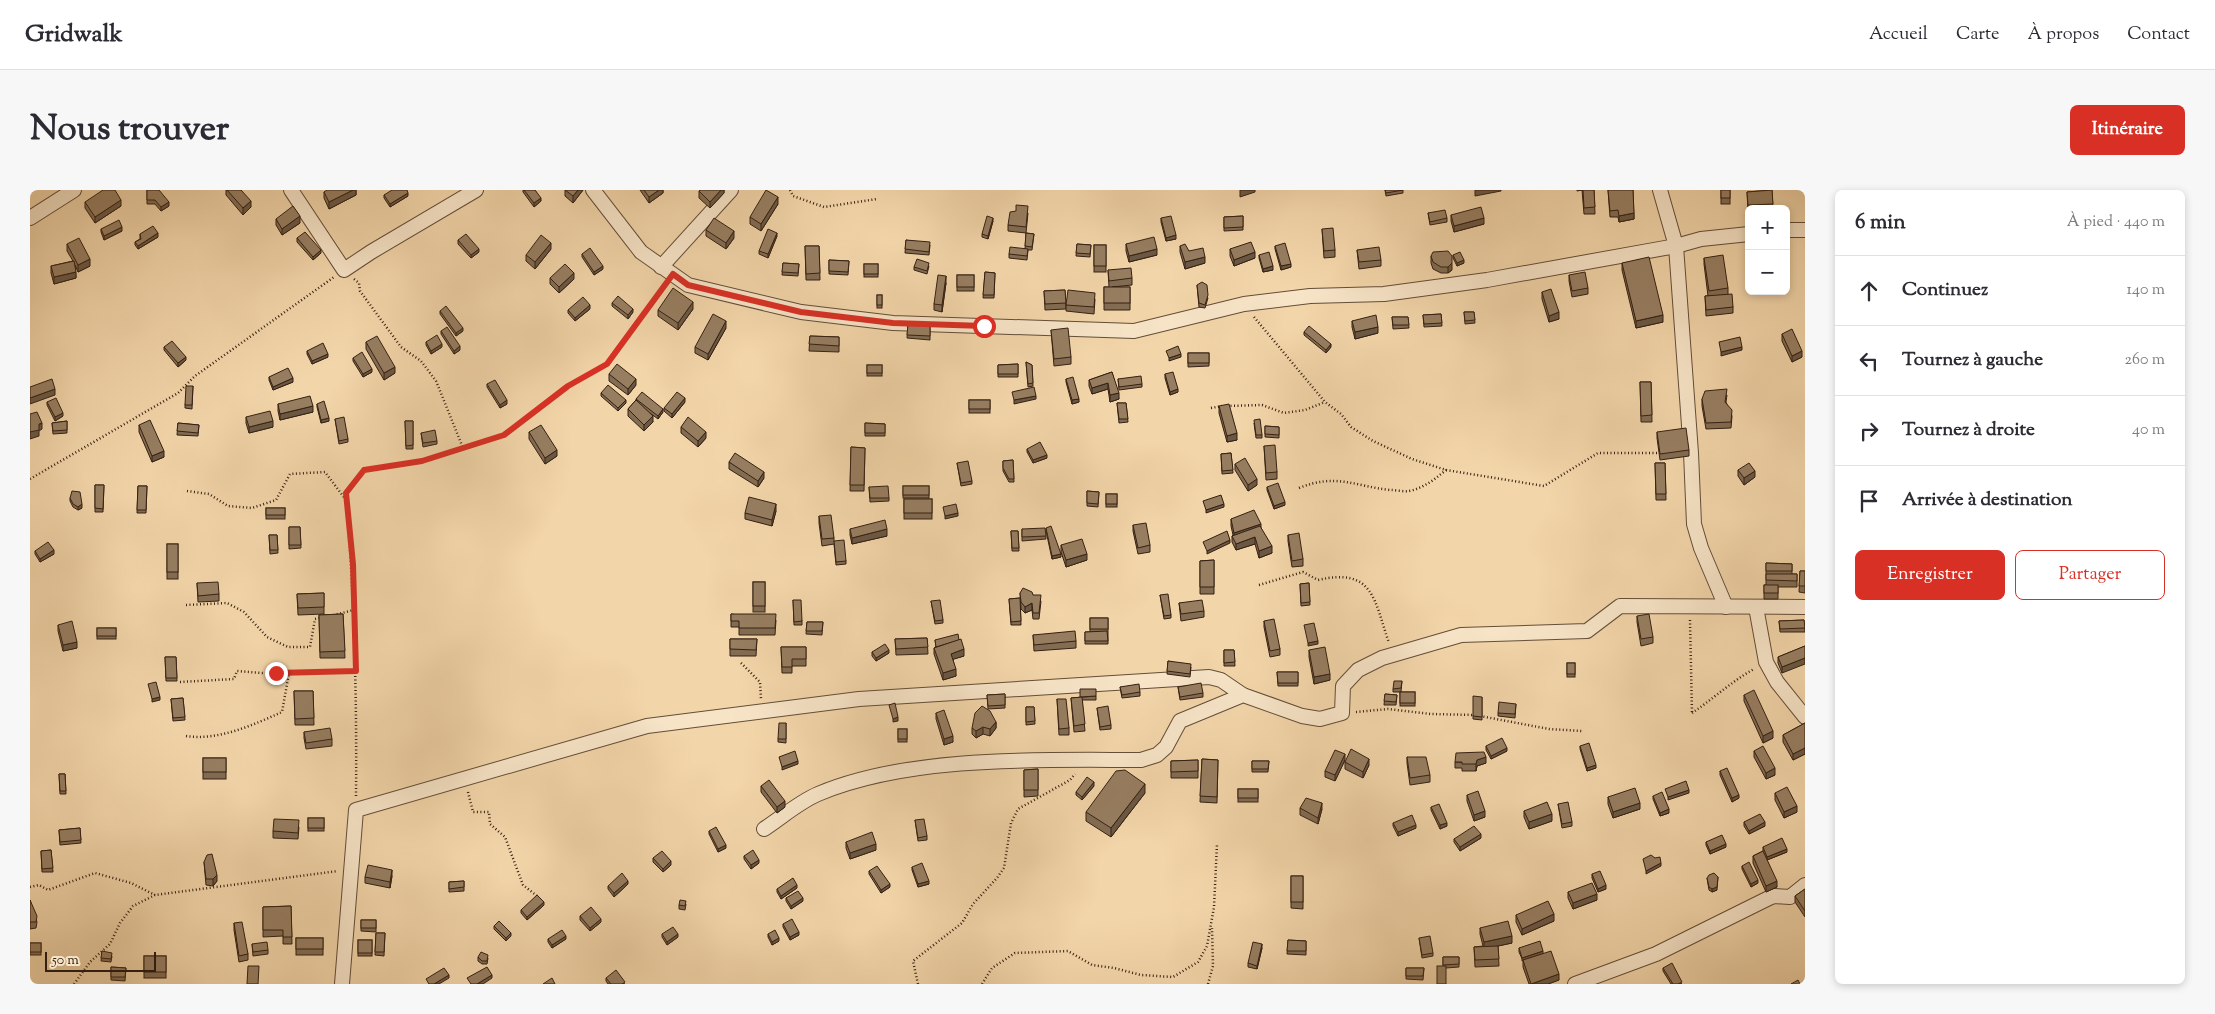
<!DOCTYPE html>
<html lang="fr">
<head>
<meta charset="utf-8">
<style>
  :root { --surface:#fff; --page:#f7f7f7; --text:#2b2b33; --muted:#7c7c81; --line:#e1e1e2; --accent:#d93025 }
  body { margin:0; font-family:"Sorts Mill Goudy",serif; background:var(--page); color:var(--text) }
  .controls { position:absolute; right:15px; top:15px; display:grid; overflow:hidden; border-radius:8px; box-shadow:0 2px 8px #0003 }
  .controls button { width:45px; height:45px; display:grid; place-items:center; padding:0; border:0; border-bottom:1px solid var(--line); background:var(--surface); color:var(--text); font:25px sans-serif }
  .scale { position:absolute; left:15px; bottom:12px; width:111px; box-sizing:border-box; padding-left:5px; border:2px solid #352012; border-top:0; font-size:14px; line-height:18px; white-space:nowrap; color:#352012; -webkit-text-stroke:4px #f7e4c7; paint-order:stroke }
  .stop { position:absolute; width:15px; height:15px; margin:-11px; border:4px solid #d93025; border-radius:50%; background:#fff }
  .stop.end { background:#d93025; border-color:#fff; box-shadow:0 1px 5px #0008 }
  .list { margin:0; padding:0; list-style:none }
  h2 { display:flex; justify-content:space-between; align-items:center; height:65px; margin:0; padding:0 20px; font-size:21px }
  h2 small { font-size:16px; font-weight:400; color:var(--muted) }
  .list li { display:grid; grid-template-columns:32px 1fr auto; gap:15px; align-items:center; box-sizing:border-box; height:70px; padding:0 20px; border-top:1px solid var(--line) }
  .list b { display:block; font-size:19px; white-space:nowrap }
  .list em { font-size:16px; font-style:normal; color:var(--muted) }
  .actions { display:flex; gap:10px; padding:15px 20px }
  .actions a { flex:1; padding:11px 0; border:1px solid var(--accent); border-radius:8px; text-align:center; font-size:18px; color:var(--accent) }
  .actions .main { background:var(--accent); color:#fff }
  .icon { flex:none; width:28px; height:28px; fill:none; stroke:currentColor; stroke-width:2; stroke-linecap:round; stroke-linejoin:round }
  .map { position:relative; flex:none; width:1775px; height:794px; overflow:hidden; border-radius:8px }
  header { display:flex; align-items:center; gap:30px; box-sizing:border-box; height:70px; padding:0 25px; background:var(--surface); border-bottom:1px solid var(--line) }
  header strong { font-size:24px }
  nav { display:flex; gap:28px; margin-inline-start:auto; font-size:18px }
  .intro { display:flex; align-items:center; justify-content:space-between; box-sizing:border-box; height:120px; padding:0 30px }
  h1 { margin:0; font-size:35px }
  .button { padding:12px 22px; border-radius:8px; background:var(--accent); color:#fff; font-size:18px; font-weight:700 }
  main { display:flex; gap:30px; padding:0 30px }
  aside { flex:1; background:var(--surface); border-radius:8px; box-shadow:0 2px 8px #0003 }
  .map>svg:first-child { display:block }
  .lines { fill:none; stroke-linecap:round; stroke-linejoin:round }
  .street-casing { stroke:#644d38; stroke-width:16 }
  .path { stroke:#352012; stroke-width:2.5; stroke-dasharray:1 2.5; stroke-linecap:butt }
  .street { stroke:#f7e4c7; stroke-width:14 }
  .wall { fill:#826c53; stroke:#352012 }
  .shaded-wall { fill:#6a5844; stroke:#352012 }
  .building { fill:#977e61; stroke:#352012 }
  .route { stroke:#d93025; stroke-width:6 }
</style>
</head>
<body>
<header>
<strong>Gridwalk</strong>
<nav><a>Accueil</a><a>Carte</a><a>À propos</a><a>Contact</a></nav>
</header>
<div class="intro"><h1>Nous trouver</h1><a class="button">Itinéraire</a></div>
<main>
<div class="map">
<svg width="1775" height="794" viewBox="0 0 1775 794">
  <rect width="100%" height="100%" fill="#f2d5a9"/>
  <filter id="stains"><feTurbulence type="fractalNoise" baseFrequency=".004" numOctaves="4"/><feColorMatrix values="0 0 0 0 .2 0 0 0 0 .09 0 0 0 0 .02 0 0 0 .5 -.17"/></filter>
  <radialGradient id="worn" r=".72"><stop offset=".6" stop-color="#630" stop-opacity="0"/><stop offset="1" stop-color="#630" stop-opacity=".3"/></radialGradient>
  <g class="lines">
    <defs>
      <g id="street">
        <polyline points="261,0 314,80 341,62 446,0"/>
        <polyline points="563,0 611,62 658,95 771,122 863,133 1104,141 1214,114 1280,106 1354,104 1457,90 1646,56 1671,49 1719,44"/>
        <polyline points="1630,0 1646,56 1661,263 1664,334 1671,358 1696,417"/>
        <polyline points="0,28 44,0"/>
        <polyline points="1756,40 1775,40"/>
        <polyline points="631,77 701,0"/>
        <polyline points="1726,417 1736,472 1747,492 1775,527"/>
        <path d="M734,639C751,628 769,612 788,604C880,565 1013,570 1111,570L1127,565L1136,557L1150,531L1213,505L1272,526L1290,529L1312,523L1313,496L1328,480L1352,468L1431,445L1557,441L1590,416L1775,417"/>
        <polyline points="312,794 326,620 617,536 829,509 1179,487 1191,490 1213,505"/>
        <polyline points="1545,794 1626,764 1739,708 1744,706 1760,707 1775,695"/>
      </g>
    </defs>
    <use href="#street" class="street-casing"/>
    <g class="path">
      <polyline points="760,0 763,6 794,17 847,9"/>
      <polyline points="324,89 329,93 330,101 371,157 391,171 406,191 433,258"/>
      <polyline points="1224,127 1295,212 1311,224 1321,237 1343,251 1382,269 1416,280 1514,296 1568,263 1631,263"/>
      <polyline points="1197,216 1232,215 1254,223 1275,220 1295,212"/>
      <polyline points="1181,218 1192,216"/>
      <polyline points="0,289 148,203 165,186 304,87"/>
      <path d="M1269,298C1306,283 1324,296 1360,300C1366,300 1374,302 1379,301C1394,298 1405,289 1416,280"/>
      <polyline points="157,301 179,304 198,316 222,318 246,310 260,284 295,282 316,310"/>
      <path d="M1229,395L1273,382L1288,390C1344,377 1344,410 1359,453"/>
      <polyline points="156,415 197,413 214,422 237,447 258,457 280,457 285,429 290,428"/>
      <polyline points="300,426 324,420"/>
      <polyline points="1660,430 1662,523"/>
      <polyline points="711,473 730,492 731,509"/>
      <polyline points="150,492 204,489 207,481 232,483 326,481"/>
      <polyline points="1326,522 1358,519 1401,524 1445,525"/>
      <path d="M1662,523C1683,509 1702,491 1724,479"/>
      <polyline points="1450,526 1519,539 1552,541"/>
      <path d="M156,546C188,551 223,535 252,522L259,483"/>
      <polyline points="438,602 443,622 459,622 460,634 475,647 493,695 507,706"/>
      <path d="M326,606C327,505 324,404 316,303L334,280L392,271L475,245L538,196L577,174L635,96"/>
      <polyline points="0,697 9,695 18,700 65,683 101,693 125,705"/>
      <polyline points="44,794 60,772 80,754 90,733 103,716 125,705 308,681"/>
      <polyline points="888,794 883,771 932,733 943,714 967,688 974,678 981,633 988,619 1040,590 1045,584"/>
      <polyline points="952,794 962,778 985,763 1012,762 1038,761 1062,775 1084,778 1111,785 1143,787 1168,772 1177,756 1184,717 1187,654"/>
      <polyline points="1178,794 1183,776 1182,738"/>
    </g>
    <use href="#street" class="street"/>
  </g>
  <g class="wall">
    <polygon points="117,0 139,16 131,21 125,14 117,14"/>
    <polygon points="196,0 211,0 221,17 213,25 196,5"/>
    <polygon points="326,0 326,5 299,19 294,8 294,2"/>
    <polygon points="493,0 505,0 511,11 504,17 493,2"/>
    <polygon points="535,0 553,0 543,13 535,6"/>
    <polygon points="610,0 633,0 633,3 619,13"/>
    <polygon points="694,0 694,3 680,18 669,8 669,1"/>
    <polygon points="1355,0 1373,0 1373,3 1356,6"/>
    <polygon points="1547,0 1564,0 1565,24 1554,24 1552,0 1547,1"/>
    <polygon points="1578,0 1603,0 1604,29 1589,32 1588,27 1580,27"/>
    <rect x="1691" y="0" width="9" height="14"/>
    <polygon points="1742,0 1743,19 1719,19 1719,22 1718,22 1717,2"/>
    <polygon points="354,5 378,6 360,17 354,8"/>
    <polygon points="55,12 91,16 65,33 55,18"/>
    <polygon points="748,14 731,41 720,34 720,27"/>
    <polygon points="998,23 996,43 978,41 978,35"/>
    <polygon points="1398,23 1417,28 1417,32 1400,35"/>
    <polygon points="1421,25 1454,34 1424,42 1421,31"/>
    <polygon points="1213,26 1213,40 1194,41 1194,27"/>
    <polygon points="1131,28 1146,49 1136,51 1131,32"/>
    <polygon points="246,29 270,33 252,45 246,35"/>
    <polygon points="963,31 958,49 952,47 952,44"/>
    <polygon points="71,39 92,41 74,50 71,42"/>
    <polygon points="1292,39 1305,60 1305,67 1294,68"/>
    <polygon points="676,40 704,48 696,59 676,46"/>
    <polygon points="996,43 1004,44 1002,60 998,60 997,70 979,68 979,64 995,59"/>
    <polygon points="110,44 128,47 108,59 105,55 105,52 110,49"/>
    <polygon points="747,46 738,68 729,64 729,61"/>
    <polygon points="267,48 291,63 283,70 267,52"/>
    <polygon points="428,50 449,62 441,68 428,54"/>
    <polygon points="876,50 900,55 899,65 875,63"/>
    <polygon points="37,54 60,76 48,82 45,75 46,88 24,94 21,83 21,76 43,71 37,61"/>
    <polygon points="1047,54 1061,55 1060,67 1046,66"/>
    <polygon points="1096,54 1127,65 1099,72 1096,61"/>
    <rect x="1064" y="55" width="12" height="27"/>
    <polygon points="775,56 789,56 790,90 776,90"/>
    <polygon points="1150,56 1159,61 1175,73 1155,79 1150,62"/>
    <polygon points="1245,56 1261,77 1251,80 1245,59"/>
    <polygon points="521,59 505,79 496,71 496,65"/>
    <polygon points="1200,59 1225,68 1204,76 1200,66"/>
    <polygon points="1327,60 1351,70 1351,76 1329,79"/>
    <polygon points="552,64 573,79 564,85 552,67"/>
    <polygon points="1229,65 1243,80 1233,82 1229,68"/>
    <polygon points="1423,65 1434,73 1427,76 1423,68"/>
    <polygon points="1401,66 1422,80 1418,83 1411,83 1403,79 1401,73"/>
    <polygon points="1674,68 1698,98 1698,104 1703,117 1703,123 1676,126 1675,106 1678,106 1674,74"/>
    <polygon points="799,70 819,71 818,85 799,84"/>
    <polygon points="753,73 769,74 768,86 752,85"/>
    <polygon points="1592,73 1633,132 1606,138 1592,80"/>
    <rect x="834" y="74" width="14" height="13"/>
    <polygon points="899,76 897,84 884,80 884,77"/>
    <polygon points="1078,80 1102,88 1102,95 1082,97 1100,97 1100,120 1074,120 1074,97 1079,97"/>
    <polygon points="955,82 965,83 964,108 953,108"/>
    <rect x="927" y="85" width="17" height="16"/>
    <polygon points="1539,85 1558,98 1558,104 1542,107 1539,91"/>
    <polygon points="520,88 544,89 529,103 520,94"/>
    <polygon points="916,93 912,122 904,120 904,114"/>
    <polygon points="1167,95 1178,108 1175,118 1169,117"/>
    <polygon points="1035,100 1036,119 1015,120 1014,101"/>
    <polygon points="1512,102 1529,129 1519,132 1512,109"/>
    <rect x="847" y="105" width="5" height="13"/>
    <polygon points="1065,109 1064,124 1036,121 1036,115"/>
    <polygon points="582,113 603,122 598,129 582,116"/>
    <polygon points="560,119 545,131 538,123 538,120"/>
    <polygon points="663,119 648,140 628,126 628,120"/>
    <polygon points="410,121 433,141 426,146 410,124"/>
    <polygon points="1434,122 1444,122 1445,133 1435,134"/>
    <polygon points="1411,124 1412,136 1394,137 1393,125"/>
    <polygon points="1362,127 1378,127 1379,138 1363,139"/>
    <polygon points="1322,131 1348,143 1325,149 1322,137"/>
    <polygon points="878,134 900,136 900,150 877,148"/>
    <polygon points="696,138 678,170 665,163 665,157"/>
    <polygon points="1021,140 1041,167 1041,174 1024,176"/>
    <polygon points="411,141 430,160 424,164 411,144"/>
    <polygon points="1274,142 1301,157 1296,163 1274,145"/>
    <polygon points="1752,144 1772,167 1762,172 1752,151"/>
    <polygon points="780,146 809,147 809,162 779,161"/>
    <polygon points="336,152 365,183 354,190 336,159"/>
    <polygon points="396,152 412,157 401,164 396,155"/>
    <polygon points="134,157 156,170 148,177 134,160"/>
    <polygon points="277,161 298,167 282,174 277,164"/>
    <polygon points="1158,163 1179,163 1179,176 1158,177"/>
    <polygon points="323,168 342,182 333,187 323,171"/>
    <polygon points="996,172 1002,175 1003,196 998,197"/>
    <polygon points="988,174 988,187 968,187 968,175"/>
    <rect x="837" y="175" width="15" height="11"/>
    <polygon points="1082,182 1089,209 1080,212 1078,199 1062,204 1059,196 1059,190"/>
    <polygon points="579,184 606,195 598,205 579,191"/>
    <polygon points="1135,184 1148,202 1140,205 1135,188"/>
    <polygon points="239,187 263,192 243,200 239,190"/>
    <polygon points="1036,189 1049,212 1042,214 1036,192"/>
    <polygon points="1088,189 1112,194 1112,197 1089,200"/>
    <polygon points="1610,192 1621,192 1622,232 1611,232"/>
    <polygon points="457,194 477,214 470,218 457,197"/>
    <polygon points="163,196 162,219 155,218 155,215"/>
    <polygon points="571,203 596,213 588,221 571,206"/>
    <polygon points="1697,205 1696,212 1702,226 1701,238 1676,239 1672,216 1672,209"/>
    <polygon points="606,209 633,222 628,229 620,223 623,232 614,241 598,226 598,219 606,210"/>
    <rect x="939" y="210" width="21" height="13"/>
    <polygon points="17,212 33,226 25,231 17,215"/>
    <polygon points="655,212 642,228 634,221 634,218"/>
    <polygon points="1087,213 1096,213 1098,232 1089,233"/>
    <polygon points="248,214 283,222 250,230 248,221"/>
    <polygon points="287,214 299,231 291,233 287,217"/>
    <polygon points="1189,216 1207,250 1197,252 1189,223"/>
    <polygon points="216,227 243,237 219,243 216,233"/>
    <polygon points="305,229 318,249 318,252 309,254"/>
    <polygon points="37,231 37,243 23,244 22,233"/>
    <polygon points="375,231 383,231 383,259 376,259"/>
    <polygon points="148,233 169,235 168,246 147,245"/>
    <polygon points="835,233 855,234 855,246 835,246"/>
    <polygon points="1224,233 1232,245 1232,248 1226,248"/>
    <polygon points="109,235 134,267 122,272 109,242"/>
    <polygon points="1235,236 1249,237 1249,248 1235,247"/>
    <polygon points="651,237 676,248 668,257 651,243"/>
    <polygon points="499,242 527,266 515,274 499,249"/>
    <polygon points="1627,242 1659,260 1659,266 1630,270 1627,248"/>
    <polygon points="391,243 407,251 407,254 393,257"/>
    <polygon points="1234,256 1247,282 1247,289 1236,290"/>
    <polygon points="821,257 835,258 834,301 820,301"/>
    <polygon points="997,259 1017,268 1003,273 997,262"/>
    <polygon points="1201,263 1203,283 1192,284 1191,264"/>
    <polygon points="983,270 984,292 979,292 973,281 973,271"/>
    <polygon points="699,272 734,288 728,297 699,279"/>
    <polygon points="927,273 942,291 942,294 931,296"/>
    <polygon points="1625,273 1635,273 1636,310 1626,310"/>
    <polygon points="1205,274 1227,295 1218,301 1205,280"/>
    <polygon points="1708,280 1725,287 1714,295 1708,286"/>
    <polygon points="65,295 74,295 73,322 65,322"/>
    <polygon points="108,296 117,296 116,323 107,323"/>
    <rect x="873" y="296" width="26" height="12"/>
    <polygon points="839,297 859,308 859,311 840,312"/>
    <polygon points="1237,297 1255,315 1244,319 1237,300"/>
    <polygon points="1057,301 1069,302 1068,317 1057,316"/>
    <rect x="1076" y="304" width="11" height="13"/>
    <polygon points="40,308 52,318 48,320 43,317 40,311"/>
    <rect x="874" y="309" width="28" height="20"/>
    <rect x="236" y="318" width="19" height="11"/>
    <polygon points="746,321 742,336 715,329 715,323"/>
    <polygon points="789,326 804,348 804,351 816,371 816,374 806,375 804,354 792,356 789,333"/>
    <polygon points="1201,329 1231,338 1242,363 1229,368 1225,354 1206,360 1202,352 1202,346 1203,345 1201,336"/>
    <polygon points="1103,335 1120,355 1120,362 1108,364 1103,341"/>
    <polygon points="259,337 270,337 271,358 259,359"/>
    <polygon points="1016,338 1031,367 1022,369 1016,341"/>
    <polygon points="820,339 857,346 822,354 820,345"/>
    <polygon points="992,339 1016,346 1016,349 992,351"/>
    <polygon points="981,341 988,341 989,361 982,361"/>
    <polygon points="239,345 247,345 248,363 240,364"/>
    <polygon points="1258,345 1273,369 1273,376 1262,377 1258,351"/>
    <rect x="137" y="354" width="11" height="35"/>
    <polygon points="1031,355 1057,370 1036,377 1031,362"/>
    <polygon points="5,361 24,364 10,372 5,364"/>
    <polygon points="1184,370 1184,404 1170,404 1170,371"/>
    <polygon points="1736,373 1762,374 1762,384 1767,384 1767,397 1748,397 1748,409 1734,409 1734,395 1736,395"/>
    <polygon points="1770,381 1775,381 1775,403 1769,402"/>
    <rect x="723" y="392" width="12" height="30"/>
    <polygon points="167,393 189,404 189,411 168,412"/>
    <polygon points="1279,393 1280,415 1271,416 1270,394"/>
    <polygon points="294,403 294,424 268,425 267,404"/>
    <polygon points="990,403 1003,405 1011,411 1009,429 1003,429 1002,420 995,423 991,419"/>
    <polygon points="1130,405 1141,425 1141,428 1134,429"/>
    <polygon points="990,408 991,435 981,435 979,409"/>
    <polygon points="763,410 772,431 772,435 764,435"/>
    <polygon points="901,411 913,430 913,433 905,434"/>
    <polygon points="1149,413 1174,421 1174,427 1151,431"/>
    <polygon points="313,424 315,468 290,468 289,425"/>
    <polygon points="701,424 746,430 745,445 709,445 709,437 701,437"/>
    <polygon points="1607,426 1623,447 1623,453 1611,456 1607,432"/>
    <polygon points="1060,428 1078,428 1078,454 1055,454 1055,442 1060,442"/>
    <polygon points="1774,430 1775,442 1750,442 1749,431"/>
    <polygon points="1234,431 1250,459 1250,465 1240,467 1234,437"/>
    <polygon points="777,432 793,432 792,445 776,444"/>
    <polygon points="28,435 47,458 33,461 28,441"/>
    <rect x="67" y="438" width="19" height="11"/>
    <polygon points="1003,445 1046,451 1046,458 1004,461"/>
    <polygon points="897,448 898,464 866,465 865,449"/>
    <polygon points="700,449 727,449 726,466 700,466"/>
    <polygon points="905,450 934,466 923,469 926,486 913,490 904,464 904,458 906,457"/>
    <polygon points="1775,456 1752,483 1748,473 1748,467"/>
    <polygon points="751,457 776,457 776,476 762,476 762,483 752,483"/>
    <polygon points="1194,460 1204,460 1205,476 1194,476"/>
    <polygon points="1279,460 1300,490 1284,494 1279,467"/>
    <polygon points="842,462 859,463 846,471 842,466"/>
    <polygon points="135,467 146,467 147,491 136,491"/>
    <polygon points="1138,471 1161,477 1160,487 1137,484"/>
    <rect x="1537" y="473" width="8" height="14"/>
    <polygon points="1247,482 1268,482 1268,496 1248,496"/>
    <polygon points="1372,491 1371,502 1363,502 1363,499"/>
    <polygon points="1090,497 1110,502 1110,506 1092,508"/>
    <polygon points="1148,497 1173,503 1173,507 1150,510"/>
    <polygon points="264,501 283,501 284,535 265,535"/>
    <rect x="1370" y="502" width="15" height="14"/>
    <polygon points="975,504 975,518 958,519 957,505"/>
    <polygon points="1355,504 1367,505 1366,515 1354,515"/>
    <polygon points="1714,505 1743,548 1733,553 1714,511"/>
    <polygon points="1066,506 1066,510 1052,510 1055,541 1044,542 1041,508"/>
    <polygon points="1452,507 1452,530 1443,529 1443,526"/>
    <polygon points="153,508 155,530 143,531 141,509"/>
    <polygon points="1027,509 1039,538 1039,545 1029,545"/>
    <polygon points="1486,514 1485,528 1468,526 1468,523"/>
    <polygon points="996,517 1004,517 1005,534 996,535"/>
    <polygon points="1067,518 1081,535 1081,539 1070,540"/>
    <polygon points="906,523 923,552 914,555 906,529"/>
    <polygon points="966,532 966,538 960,546 953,544 946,548 942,544 942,538"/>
    <polygon points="756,533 756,553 748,552 748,549"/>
    <polygon points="1775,533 1775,564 1763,570 1753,552 1753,545"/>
    <rect x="868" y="539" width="9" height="13"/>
    <polygon points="274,542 302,549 302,556 276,559 274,548"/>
    <polygon points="1456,556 1477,561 1461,569 1456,560"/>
    <polygon points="1550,556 1566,578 1557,581 1550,559"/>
    <polygon points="1724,561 1745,585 1736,589 1724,567"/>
    <polygon points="1377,567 1400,585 1400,592 1380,595 1377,573"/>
    <rect x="173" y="568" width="23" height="21"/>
    <polygon points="1172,569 1188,570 1187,613 1170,612"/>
    <polygon points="1168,570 1168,588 1141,588 1141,571"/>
    <polygon points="1315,570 1305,591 1295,587 1295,581"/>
    <polygon points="1222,571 1239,571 1238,582 1222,582"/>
    <polygon points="1315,572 1339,575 1333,588 1315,579"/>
    <polygon points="1425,572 1456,573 1447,576 1446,581 1432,581 1432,578 1425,578"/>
    <polygon points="1008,579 1008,606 994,607 994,580"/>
    <polygon points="1690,581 1709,608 1702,612 1690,585"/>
    <polygon points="29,584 35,584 36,604 30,604"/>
    <polygon points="731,596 755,617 747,623 731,602"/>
    <polygon points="1064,596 1052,610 1046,605 1046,602"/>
    <rect x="1208" y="599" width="20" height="13"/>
    <polygon points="1115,603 1081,647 1056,631 1056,622"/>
    <polygon points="1745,603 1767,622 1754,628 1745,610"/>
    <polygon points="1437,605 1455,627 1444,631 1437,611"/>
    <polygon points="1623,606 1639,623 1630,626 1623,609"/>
    <polygon points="1578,607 1610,619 1583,628 1578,614"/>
    <polygon points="1528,614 1542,632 1542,636 1532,638"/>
    <polygon points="1401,617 1417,636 1410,639 1401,620"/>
    <polygon points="1270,618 1292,619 1288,634 1270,625"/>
    <polygon points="1494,621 1522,631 1499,639 1494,627"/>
    <rect x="278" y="628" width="16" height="13"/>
    <polygon points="885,630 897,646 897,650 888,651"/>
    <polygon points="1714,632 1735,636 1719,644 1714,636"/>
    <polygon points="1363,633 1386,638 1368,646 1363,636"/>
    <polygon points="269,637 268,649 243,648 243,641"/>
    <polygon points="50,638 51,653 30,655 29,640"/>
    <polygon points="679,641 696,658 688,662 679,644"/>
    <polygon points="1451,648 1430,661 1424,652 1424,649"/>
    <polygon points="816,652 846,660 820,669 816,658"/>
    <polygon points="1676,652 1696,657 1680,664 1676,655"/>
    <polygon points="1733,657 1757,662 1737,670 1747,697 1736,702 1723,673 1723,666 1733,661"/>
    <polygon points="21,660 23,682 12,682 11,661"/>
    <polygon points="714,666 729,673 721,679 714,669"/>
    <polygon points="623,668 641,675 633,682 623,672"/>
    <polygon points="174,672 187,691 183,696 176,695"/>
    <polygon points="1712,676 1728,693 1721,697 1712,679"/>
    <polygon points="882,677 899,694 888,697 882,680"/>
    <polygon points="839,681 860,697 851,703 839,684"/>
    <polygon points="1562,684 1576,699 1568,702 1562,688"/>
    <polygon points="362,686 360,698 335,693 335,687"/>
    <polygon points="1261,686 1273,686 1273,719 1261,718"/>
    <polygon points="1677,688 1687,700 1682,702 1679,700"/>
    <polygon points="434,691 434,701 419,702 419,692"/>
    <polygon points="598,694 584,707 578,699 578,696"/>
    <polygon points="767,698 751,709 747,702 747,699"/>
    <polygon points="1775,699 1775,727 1765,712 1765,706"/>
    <polygon points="1538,702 1567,710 1543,719 1538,708"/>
    <polygon points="756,708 773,711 761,719 756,711"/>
    <polygon points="0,710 7,732 6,738 0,739"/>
    <polygon points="656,714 655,720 649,719 649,715"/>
    <polygon points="514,715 497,730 491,723 491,720"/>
    <polygon points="261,716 262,754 253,754 253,746 233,747 233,717"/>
    <polygon points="1486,725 1524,731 1492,745 1486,732"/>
    <polygon points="550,726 571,732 560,741 550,730"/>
    <polygon points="331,730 346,730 346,742 331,741"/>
    <polygon points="204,733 218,764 218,770 209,772 204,740"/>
    <polygon points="753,734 769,745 760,750 753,737"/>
    <polygon points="464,736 481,746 476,751 464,739"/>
    <polygon points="1450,738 1482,753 1468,756 1469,776 1445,777 1444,757 1453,756 1450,744"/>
    <polygon points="346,743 355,743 354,766 345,765"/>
    <polygon points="632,744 648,747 637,755 632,747"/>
    <polygon points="738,744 749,751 742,755 738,747"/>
    <rect x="266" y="748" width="27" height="17"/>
    <polygon points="1389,748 1403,763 1403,766 1392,768"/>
    <polygon points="518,749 536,749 522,758 518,752"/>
    <rect x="328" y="750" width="14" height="16"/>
    <polygon points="1258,750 1276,751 1276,765 1257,764"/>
    <rect x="0" y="753" width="11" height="12"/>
    <polygon points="222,754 238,760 238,764 223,766"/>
    <polygon points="1232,758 1227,779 1218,777 1218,773"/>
    <polygon points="1489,758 1513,763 1529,790 1518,794 1499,794 1493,777 1493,771 1489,762"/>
    <polygon points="72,761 82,766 81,772 71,771"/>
    <rect x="114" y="766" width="22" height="22"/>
    <polygon points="448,767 458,768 457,774 452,774 448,771"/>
    <polygon points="1413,767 1429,767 1429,777 1416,778 1413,776"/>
    <polygon points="81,777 96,778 95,791 81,790"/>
    <polygon points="1376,778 1394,778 1393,790 1376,789"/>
    <polygon points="1633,778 1652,794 1641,794 1633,781"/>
    <polygon points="576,788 595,794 578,794 576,791"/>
  </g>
  <g class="shaded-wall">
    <polygon points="323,0 326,0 326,5 299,19 299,12"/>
    <polygon points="548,0 553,0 543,13 543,6"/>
    <polygon points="629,0 633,0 633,3 619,13 619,7"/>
    <polygon points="691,0 694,0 694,3 680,18 680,12"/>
    <polygon points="1210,0 1225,0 1225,2 1210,7"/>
    <polygon points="1445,0 1471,0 1471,1 1445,6"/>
    <polygon points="378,3 378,6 360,17 360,14"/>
    <polygon points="748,7 748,14 731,41 731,34"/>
    <polygon points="511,8 511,11 504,17 504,13"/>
    <polygon points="91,10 91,16 65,33 65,27"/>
    <polygon points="221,11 221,17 213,25 213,18"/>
    <polygon points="139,12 139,16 131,21 131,17"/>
    <polygon points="1604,23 1604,29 1589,32 1589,26"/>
    <polygon points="270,26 270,33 252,45 252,39"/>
    <polygon points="963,28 963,31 958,49 958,46"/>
    <polygon points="1454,28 1454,34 1424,42 1424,36"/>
    <polygon points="92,37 92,41 74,50 74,46"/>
    <polygon points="704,41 704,48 696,59 696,53"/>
    <polygon points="128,43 128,47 108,59 108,56"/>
    <polygon points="747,43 747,46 738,68 738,64"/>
    <polygon points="1146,45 1146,49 1136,51 1136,48"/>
    <polygon points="521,53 521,59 505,79 505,72"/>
    <polygon points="449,59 449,62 441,68 441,65"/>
    <polygon points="1127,59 1127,65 1099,72 1099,66"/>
    <polygon points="291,60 291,63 283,70 283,67"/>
    <polygon points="1225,62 1225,68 1204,76 1204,70"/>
    <polygon points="1175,67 1175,73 1155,79 1155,72"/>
    <polygon points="60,69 60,76 48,82 48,75"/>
    <polygon points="1434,70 1434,73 1427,76 1427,73"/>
    <polygon points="1422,73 1422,80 1418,83 1418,77"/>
    <polygon points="1261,74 1261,77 1251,80 1251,76"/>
    <polygon points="573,76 573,79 564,85 564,82"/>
    <polygon points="1243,76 1243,80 1233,82 1233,79"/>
    <polygon points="46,82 46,88 24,94 24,87"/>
    <polygon points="544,83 544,89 529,103 529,97"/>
    <polygon points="916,86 916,93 912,122 912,115"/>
    <polygon points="663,112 663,119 648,140 648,133"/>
    <polygon points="560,115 560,119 545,131 545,128"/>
    <polygon points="603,119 603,122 598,129 598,125"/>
    <polygon points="1529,122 1529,129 1519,132 1519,126"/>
    <polygon points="1633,125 1633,132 1606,138 1606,131"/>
    <polygon points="696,131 696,138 678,170 678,164"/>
    <polygon points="1348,137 1348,143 1325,149 1325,142"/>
    <polygon points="433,138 433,141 426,146 426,143"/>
    <polygon points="412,154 412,157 401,164 401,161"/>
    <polygon points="1301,154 1301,157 1296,163 1296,160"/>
    <polygon points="430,156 430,160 424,164 424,161"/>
    <polygon points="1712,157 1712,160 1691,166 1691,162"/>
    <polygon points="1772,161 1772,167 1762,172 1762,166"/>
    <polygon points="298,164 298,167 282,174 282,171"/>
    <polygon points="1151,164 1151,167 1139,171 1139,168"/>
    <polygon points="156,167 156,170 148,177 148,173"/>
    <polygon points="365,177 365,183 354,190 354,183"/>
    <polygon points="342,179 342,182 333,187 333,184"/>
    <polygon points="263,188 263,192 243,200 243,197"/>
    <polygon points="606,189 606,195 598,205 598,199"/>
    <polygon points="1078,193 1078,199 1062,204 1062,198"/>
    <polygon points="25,199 25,205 0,214 0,208"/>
    <polygon points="1148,199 1148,202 1140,205 1140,202"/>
    <polygon points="1089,203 1089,209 1080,212 1080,205"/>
    <polygon points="1006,206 1006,209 984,214 984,210"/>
    <polygon points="655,208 655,212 642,228 642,224"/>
    <polygon points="1049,209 1049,212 1042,214 1042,210"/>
    <polygon points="477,210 477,214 470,218 470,215"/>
    <polygon points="596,210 596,213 588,221 588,218"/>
    <polygon points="283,216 283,222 250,230 250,224"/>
    <polygon points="633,219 633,222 628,229 628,226"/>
    <polygon points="33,223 33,226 25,231 25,227"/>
    <polygon points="623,226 623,232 614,241 614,235"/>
    <polygon points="299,228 299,231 291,233 291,230"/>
    <polygon points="243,231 243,237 219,243 219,237"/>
    <polygon points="12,233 12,239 9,241 9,246 0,249 0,242"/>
    <polygon points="676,242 676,248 668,257 668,251"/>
    <polygon points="1207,243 1207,250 1197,252 1197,246"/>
    <polygon points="527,260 527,266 515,274 515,268"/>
    <polygon points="134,261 134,267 122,272 122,266"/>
    <polygon points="1017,265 1017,268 1003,273 1003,270"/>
    <polygon points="1725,281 1725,287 1714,295 1714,288"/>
    <polygon points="734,282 734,288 728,297 728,291"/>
    <polygon points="1227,289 1227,295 1218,301 1218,295"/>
    <polygon points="1255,312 1255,315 1244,319 1244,316"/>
    <polygon points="52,314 52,318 48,320 48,317"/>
    <polygon points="746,314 746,321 742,336 742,330"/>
    <polygon points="1194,314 1194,317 1176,323 1176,320"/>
    <polygon points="928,323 928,326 915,329 915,326"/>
    <polygon points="1231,334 1231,340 1204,349 1204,343"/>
    <polygon points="857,339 857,346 822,354 822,348"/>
    <polygon points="1225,347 1225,354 1206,360 1206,354"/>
    <polygon points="1200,350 1200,353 1177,364 1177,361"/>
    <polygon points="1242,356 1242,363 1229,368 1229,361"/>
    <polygon points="24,360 24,364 10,372 10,369"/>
    <polygon points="1031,364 1031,367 1022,369 1022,366"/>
    <polygon points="1057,364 1057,370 1036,377 1036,370"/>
    <polygon points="1002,413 1002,420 995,423 995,417"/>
    <polygon points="1288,451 1288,454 1278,456 1278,453"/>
    <polygon points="47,452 47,458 33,461 33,455"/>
    <polygon points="934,459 934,466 921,470 921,464"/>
    <polygon points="859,460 859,463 846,471 846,468"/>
    <polygon points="1775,468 1775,474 1752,483 1752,477"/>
    <polygon points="926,479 926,486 913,490 913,483"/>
    <polygon points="1300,484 1300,490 1284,494 1284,487"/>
    <polygon points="130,507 130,510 122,512 122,509"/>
    <polygon points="868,527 868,531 863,532 863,529"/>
    <polygon points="966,532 966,538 960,546 960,539"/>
    <polygon points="953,537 953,544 946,548 946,541"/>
    <polygon points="1743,541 1743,548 1733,553 1733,546"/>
    <polygon points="923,546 923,552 914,555 914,549"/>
    <polygon points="1477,558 1477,561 1461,569 1461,566"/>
    <polygon points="1775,558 1775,564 1763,570 1763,564"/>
    <polygon points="1315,564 1315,570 1305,591 1305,585"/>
    <polygon points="1456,567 1456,573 1447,576 1446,581 1446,574 1447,570"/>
    <polygon points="1339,569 1339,575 1333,588 1333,582"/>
    <polygon points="768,571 768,574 752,580 752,577"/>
    <polygon points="1566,575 1566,578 1557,581 1557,578"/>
    <polygon points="1745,578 1745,585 1736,589 1736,583"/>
    <polygon points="1064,592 1064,596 1052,610 1052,607"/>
    <polygon points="1115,594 1115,603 1081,647 1081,638"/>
    <polygon points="1659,600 1659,603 1638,610 1638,607"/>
    <polygon points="1709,605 1709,608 1702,612 1702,608"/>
    <polygon points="755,611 755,617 747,623 747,617"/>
    <polygon points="1292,613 1292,619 1288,634 1288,628"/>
    <polygon points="1610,613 1610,619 1583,628 1583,622"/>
    <polygon points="1767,616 1767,622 1754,628 1754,622"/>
    <polygon points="1639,619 1639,623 1630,626 1630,623"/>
    <polygon points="1455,621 1455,627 1444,631 1444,625"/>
    <polygon points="1522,624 1522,631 1499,639 1499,632"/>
    <polygon points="1735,632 1735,636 1719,644 1719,641"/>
    <polygon points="1417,633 1417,636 1410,639 1410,635"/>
    <polygon points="1386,635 1386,638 1368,646 1368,642"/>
    <polygon points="1451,644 1451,648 1430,661 1430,657"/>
    <polygon points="846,654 846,660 820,669 820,663"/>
    <polygon points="1696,654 1696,657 1680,664 1680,661"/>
    <polygon points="696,655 696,658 688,662 688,659"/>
    <polygon points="1757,659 1757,662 1737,670 1737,667"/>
    <polygon points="729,670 729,673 721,679 721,675"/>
    <polygon points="641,671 641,675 633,682 633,679"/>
    <polygon points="1631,673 1631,676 1616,684 1616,681"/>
    <polygon points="362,680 362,686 360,698 360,692"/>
    <polygon points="187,685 187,691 183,696 183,689"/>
    <polygon points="1688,687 1687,700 1682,702 1682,699"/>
    <polygon points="1728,690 1728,693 1721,697 1721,694"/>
    <polygon points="598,691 598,694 584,707 584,703"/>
    <polygon points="899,691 899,694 888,697 888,694"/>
    <polygon points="1747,691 1747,697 1736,702 1736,696"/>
    <polygon points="860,694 860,697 851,703 851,700"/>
    <polygon points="767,695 767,698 751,709 751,706"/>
    <polygon points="1576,695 1576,699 1568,702 1568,699"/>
    <polygon points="1567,704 1567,710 1543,719 1543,713"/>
    <polygon points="773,708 773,711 761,719 761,716"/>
    <polygon points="514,712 514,715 497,730 497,727"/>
    <polygon points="1524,724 1524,731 1492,745 1492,739"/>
    <polygon points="571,729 571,732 560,741 560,738"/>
    <polygon points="769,742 769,745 760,750 760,747"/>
    <polygon points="481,743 481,746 476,751 476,748"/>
    <polygon points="648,744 648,747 637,755 637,752"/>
    <polygon points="536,746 536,749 522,758 522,755"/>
    <polygon points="1482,746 1482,753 1454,759 1454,752"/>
    <polygon points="749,748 749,751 742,755 742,752"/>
    <polygon points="1232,754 1232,758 1227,779 1227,776"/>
    <polygon points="1513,761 1513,764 1492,771 1492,768"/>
    <polygon points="1529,784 1529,790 1518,794 1501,794"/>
    <polygon points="419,785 419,788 409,794 404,794"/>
    <polygon points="462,785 462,788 453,794 447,794"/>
  </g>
  <g class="building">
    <polygon points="73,0 85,0 91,10 65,27 55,12"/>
    <polygon points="117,0 129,0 139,12 131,17 125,10 117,10"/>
    <polygon points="197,0 211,0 221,11 213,18"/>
    <polygon points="297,0 323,0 299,12 294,2"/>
    <polygon points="362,0 377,0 378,3 360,14 354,5"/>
    <polygon points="494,0 505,0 511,8 504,13"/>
    <polygon points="535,0 548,0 543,6"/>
    <polygon points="614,0 629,0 619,7"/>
    <polygon points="671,0 691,0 680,12 669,1"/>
    <polygon points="736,0 748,7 731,34 720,27"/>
    <polygon points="1355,0 1373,0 1356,3"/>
    <polygon points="1553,0 1564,0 1565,17 1554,18"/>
    <polygon points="1578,0 1603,0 1604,23 1589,26 1588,20 1580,21"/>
    <rect x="1691" y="0" width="9" height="8"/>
    <polygon points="1742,0 1743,14 1718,15 1717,2"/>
    <polygon points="986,15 998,16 996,37 978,35 980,22 986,21"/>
    <polygon points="263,16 270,26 252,39 246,29"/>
    <polygon points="1451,17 1454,28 1424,36 1421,25"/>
    <polygon points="1415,20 1417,28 1400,32 1398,23"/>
    <polygon points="957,26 963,28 958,46 952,44"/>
    <polygon points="1141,26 1146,45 1136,48 1131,28"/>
    <polygon points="1213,26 1213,37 1194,38 1194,27"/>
    <polygon points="684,28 704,41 696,53 676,40"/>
    <polygon points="89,30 92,37 74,46 71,39"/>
    <polygon points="123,36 128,43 108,56 105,52 111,49 110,44"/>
    <polygon points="1303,38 1305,60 1294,61 1292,39"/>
    <polygon points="738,39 747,43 738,64 729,61"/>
    <polygon points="275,42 291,60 283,67 267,48"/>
    <polygon points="996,43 1004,44 1002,57 995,56"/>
    <polygon points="436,44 449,59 441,65 428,50"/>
    <polygon points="511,45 521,53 505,72 496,65"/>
    <polygon points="1124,47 1127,59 1099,66 1096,54"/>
    <polygon points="49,48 60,69 48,75 37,54"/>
    <polygon points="876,50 900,52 899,62 875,59"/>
    <polygon points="1221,52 1225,62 1204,70 1200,59"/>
    <polygon points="1255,53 1261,74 1251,76 1245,56"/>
    <polygon points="1047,54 1061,55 1060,64 1046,63"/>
    <polygon points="1155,54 1159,61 1173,58 1175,67 1155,72 1150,56"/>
    <rect x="1064" y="55" width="12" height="21"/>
    <polygon points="775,56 789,56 790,83 776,84"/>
    <polygon points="980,57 998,59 997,66 979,64"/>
    <polygon points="1349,57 1351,70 1329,72 1327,60"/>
    <polygon points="560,58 573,76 564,82 552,64"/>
    <polygon points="1418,61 1422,66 1422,73 1418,77 1411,77 1403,72 1401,66 1403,62"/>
    <polygon points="1239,62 1243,76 1233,79 1229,65"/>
    <polygon points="1430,62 1434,70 1427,73 1423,65"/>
    <polygon points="1693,65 1698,98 1679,101 1674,68"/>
    <polygon points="1619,67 1633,125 1606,131 1592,73"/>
    <polygon points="887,69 899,73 897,81 884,77"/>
    <polygon points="799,70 819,71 818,82 799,81"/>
    <polygon points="44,71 46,82 24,87 21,76"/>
    <polygon points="753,73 769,74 768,83 752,82"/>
    <polygon points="535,74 544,83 529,97 520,88"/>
    <rect x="834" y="74" width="14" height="10"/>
    <polygon points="1101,78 1102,88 1079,91 1078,80"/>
    <polygon points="955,82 965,83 964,105 953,105"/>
    <polygon points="1555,82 1558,98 1542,101 1539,85"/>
    <polygon points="908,85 916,86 912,115 904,114"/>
    <rect x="927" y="85" width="17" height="12"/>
    <polygon points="1172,92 1177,95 1178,105 1175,115 1169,113 1167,95"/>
    <rect x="1074" y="97" width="26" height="16"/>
    <polygon points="643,98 663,112 648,133 628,120"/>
    <polygon points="1521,99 1529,122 1519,126 1512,102"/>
    <polygon points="1035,100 1036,113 1015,114 1014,101"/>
    <polygon points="1038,100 1065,103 1064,117 1036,115"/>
    <polygon points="1702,104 1703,117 1676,120 1675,106"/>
    <rect x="847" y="105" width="5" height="10"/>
    <polygon points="588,106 603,119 598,125 582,113"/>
    <polygon points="553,107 560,115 545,128 538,120"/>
    <polygon points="416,116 433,138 426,143 410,121"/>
    <polygon points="1434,122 1444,122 1445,130 1435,131"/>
    <polygon points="683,124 696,131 678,164 665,157"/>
    <polygon points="1411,124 1412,133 1394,134 1393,125"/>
    <polygon points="1346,125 1348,137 1325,142 1322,131"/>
    <polygon points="1362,127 1378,127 1379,135 1363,135"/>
    <polygon points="878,134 900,136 900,146 877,145"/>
    <polygon points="1279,136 1301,154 1296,160 1274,142"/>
    <polygon points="417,137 430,156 424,161 411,141"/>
    <polygon points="1038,138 1041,167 1024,169 1021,140"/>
    <polygon points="1762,139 1772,161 1762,166 1752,144"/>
    <polygon points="407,145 412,154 401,161 396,152"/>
    <polygon points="347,146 365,177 354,183 336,152"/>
    <polygon points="780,146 809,147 809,156 779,154"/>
    <polygon points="1710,147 1712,157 1691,162 1689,152"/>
    <polygon points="142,151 156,167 148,173 134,157"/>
    <polygon points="293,153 298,164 282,171 277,161"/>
    <polygon points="1148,156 1151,164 1139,168 1136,161"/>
    <polygon points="332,162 342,179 333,184 323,168"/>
    <rect x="1158" y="163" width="21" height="10"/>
    <polygon points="996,172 1002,175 1003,193 998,194"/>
    <polygon points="587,174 606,189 598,199 579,184"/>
    <polygon points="988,174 988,184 968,184 968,175"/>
    <rect x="837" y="175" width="15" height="8"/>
    <polygon points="258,178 263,188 243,197 239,187"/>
    <polygon points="1082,182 1089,203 1080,205 1078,193 1062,198 1059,190"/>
    <polygon points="1143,182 1148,199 1140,202 1135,184"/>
    <polygon points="1111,186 1112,194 1089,197 1088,189"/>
    <polygon points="1043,187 1049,209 1042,210 1036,189"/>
    <polygon points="22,189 25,199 0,208 0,197"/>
    <polygon points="465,190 477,210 470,215 457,194"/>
    <polygon points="1610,192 1621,192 1622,225 1611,226"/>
    <polygon points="578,195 596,210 588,218 571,203"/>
    <polygon points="156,196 163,196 162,215 155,215"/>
    <polygon points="1004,197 1006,206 984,210 982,202"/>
    <polygon points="1697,199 1695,212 1702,220 1701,232 1676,233 1672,209 1675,201"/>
    <polygon points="612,202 633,219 628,226 606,209"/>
    <polygon points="647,202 655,208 642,224 634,218"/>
    <polygon points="280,206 283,216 250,224 248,214"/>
    <polygon points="26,208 33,223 25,227 17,212"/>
    <polygon points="606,210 623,226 614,235 598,219"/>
    <rect x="939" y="210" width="21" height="9"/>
    <polygon points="294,211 299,228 291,230 287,214"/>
    <polygon points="1087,213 1096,213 1098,229 1089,229"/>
    <polygon points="1199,214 1207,243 1197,246 1189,216"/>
    <polygon points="240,221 243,231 219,237 216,227"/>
    <polygon points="7,222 12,233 9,234 9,240 0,242 0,224"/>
    <polygon points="314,227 318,249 309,251 305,229"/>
    <polygon points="658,227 676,242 668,251 651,237"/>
    <polygon points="1230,229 1232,245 1226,245 1224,230"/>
    <polygon points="120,230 134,261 122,266 109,235"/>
    <polygon points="37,231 37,240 23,241 22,233"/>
    <polygon points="375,231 383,231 383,255 376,256"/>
    <polygon points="148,233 169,235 168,243 147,241"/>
    <polygon points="835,233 855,234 855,243 835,243"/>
    <polygon points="511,235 527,260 515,268 499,242"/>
    <polygon points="1235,236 1249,237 1249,245 1235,244"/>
    <polygon points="1656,238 1659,260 1630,264 1627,242"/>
    <polygon points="405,240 407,251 393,253 391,243"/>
    <polygon points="1010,252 1017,265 1003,270 997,259"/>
    <polygon points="1245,255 1247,282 1236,283 1234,256"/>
    <polygon points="821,257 835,258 834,295 820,295"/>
    <polygon points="705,263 734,282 728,291 699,272"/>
    <polygon points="1201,263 1203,280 1192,281 1191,264"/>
    <polygon points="1215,268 1227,289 1218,295 1205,274"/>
    <polygon points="983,270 984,289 979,289 973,278 973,271"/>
    <polygon points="938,271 942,291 931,293 927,273"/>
    <polygon points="1625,273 1635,273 1636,304 1626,304"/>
    <polygon points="1719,273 1725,281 1714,288 1708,280"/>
    <polygon points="1248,293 1255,312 1244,316 1237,297"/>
    <polygon points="65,295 74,295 73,319 65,318"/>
    <polygon points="108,296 117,296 116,320 107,320"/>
    <polygon points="858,296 859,308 840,308 839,297"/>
    <rect x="873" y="296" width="26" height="9"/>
    <polygon points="42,301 50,302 52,314 48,317 43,314 40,308"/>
    <polygon points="1057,301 1069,302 1068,314 1057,313"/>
    <rect x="1076" y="304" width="11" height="10"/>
    <polygon points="1191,305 1194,314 1176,320 1173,311"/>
    <polygon points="719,307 746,314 742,330 715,323"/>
    <rect x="874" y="309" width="28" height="14"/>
    <polygon points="926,314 928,323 915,326 913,317"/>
    <rect x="236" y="318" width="19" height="7"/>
    <polygon points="1224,320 1231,334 1204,343 1201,329"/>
    <polygon points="801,325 804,348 792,349 789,326"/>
    <polygon points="855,330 857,339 822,348 820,339"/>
    <polygon points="1116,333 1120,355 1108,358 1103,335"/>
    <polygon points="1021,336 1031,364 1022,366 1016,338"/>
    <polygon points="1230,336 1242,356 1229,361 1225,347 1206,354 1202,346"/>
    <polygon points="259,337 270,337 271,355 259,355"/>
    <polygon points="1015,338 1016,346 992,347 992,339"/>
    <polygon points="981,341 988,341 989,358 982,358"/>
    <polygon points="1197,341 1200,350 1177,361 1173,352"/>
    <polygon points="1269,343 1273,369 1262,371 1258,345"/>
    <polygon points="239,345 247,345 248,360 240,360"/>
    <polygon points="1052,349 1057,364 1036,370 1031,355"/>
    <polygon points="814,350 816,371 806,372 804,351"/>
    <polygon points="18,352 24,360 10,369 5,361"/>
    <rect x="137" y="354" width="11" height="28"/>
    <polygon points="1184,370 1184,397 1170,397 1170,371"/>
    <polygon points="1736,373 1762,374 1762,381 1736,381"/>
    <polygon points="1770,381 1775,381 1775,396 1769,396"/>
    <polygon points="1736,384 1767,384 1767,391 1736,390"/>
    <polygon points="188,392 189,404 168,406 167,393"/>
    <rect x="723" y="392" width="12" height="24"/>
    <polygon points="1279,393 1280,412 1271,413 1270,394"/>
    <rect x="1734" y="395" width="14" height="8"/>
    <polygon points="993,398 1002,402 1003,405 1011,405 1009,423 1003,423 1002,413 995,417 991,412 990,403"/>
    <polygon points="294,403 294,417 268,418 267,404"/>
    <polygon points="1138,404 1141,425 1134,426 1130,405"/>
    <polygon points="990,408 991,431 981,432 979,409"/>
    <polygon points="763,410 771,410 772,431 764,432"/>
    <polygon points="910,410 913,430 905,431 901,411"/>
    <polygon points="1172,410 1174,421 1151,424 1149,413"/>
    <polygon points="313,424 315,461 290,462 289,425"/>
    <polygon points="701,424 746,424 745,438 709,438 709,431 701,431"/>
    <polygon points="1619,424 1623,447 1611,449 1607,426"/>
    <rect x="1060" y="428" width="18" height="11"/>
    <polygon points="1244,429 1250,459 1240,461 1234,431"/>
    <polygon points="1774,430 1775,438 1750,439 1749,431"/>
    <polygon points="42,431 47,452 33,455 28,435"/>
    <polygon points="777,432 793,432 792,441 776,441"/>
    <polygon points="1284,433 1288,451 1278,453 1274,435"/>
    <rect x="67" y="438" width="19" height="8"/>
    <polygon points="1045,441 1046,451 1004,455 1003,445"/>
    <polygon points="1077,441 1078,451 1055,451 1055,442"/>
    <polygon points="928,444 929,450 906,457 905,450"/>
    <polygon points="897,448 898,457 866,459 865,449"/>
    <polygon points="700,449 727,449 726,460 700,459"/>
    <polygon points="931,449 934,459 921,464 926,479 913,483 904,458"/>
    <polygon points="855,454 859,460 846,468 842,462"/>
    <polygon points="1775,456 1775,468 1752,477 1748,467"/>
    <polygon points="751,457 776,457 776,469 762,469 762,477 752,477"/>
    <polygon points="1295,457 1300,484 1284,487 1279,460"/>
    <polygon points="1194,460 1204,460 1205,472 1194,473"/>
    <polygon points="135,467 146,467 147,488 136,488"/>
    <polygon points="1138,471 1161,474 1160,484 1137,481"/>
    <rect x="1537" y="473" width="8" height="11"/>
    <polygon points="1247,482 1268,482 1268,493 1248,493"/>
    <polygon points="1364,491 1372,491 1371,498 1363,499"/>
    <polygon points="126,492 130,507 122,509 118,494"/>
    <polygon points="1171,493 1173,503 1150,507 1148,497"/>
    <polygon points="1109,494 1110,502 1092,505 1090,497"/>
    <polygon points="1050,499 1066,499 1066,506 1050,507"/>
    <polygon points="1724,500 1743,541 1733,546 1714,505"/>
    <polygon points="264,501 283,501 284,528 265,529"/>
    <rect x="1370" y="502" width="15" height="11"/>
    <polygon points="975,504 975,515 958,516 957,505"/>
    <polygon points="1355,504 1367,505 1366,512 1354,511"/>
    <polygon points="1443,506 1452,507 1452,527 1443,526"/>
    <polygon points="1052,507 1055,534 1044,536 1041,508"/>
    <polygon points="153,508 155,527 143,528 141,509"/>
    <polygon points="1027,509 1036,509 1039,538 1029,539"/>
    <polygon points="1469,512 1486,514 1485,524 1468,523"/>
    <polygon points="865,513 868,527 863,529 859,515"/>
    <polygon points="952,516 960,521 966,532 960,539 953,537 946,541 942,538 945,523"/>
    <polygon points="1078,516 1081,535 1070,537 1067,518"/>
    <polygon points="996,517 1004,517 1005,531 996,532"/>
    <polygon points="914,520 923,546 914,549 906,523"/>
    <polygon points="749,533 756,533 756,549 748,549"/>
    <polygon points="1775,533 1775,558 1763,564 1753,545"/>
    <polygon points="300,538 302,549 276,553 274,542"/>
    <rect x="868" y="539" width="9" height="10"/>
    <polygon points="1472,548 1477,558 1461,566 1456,556"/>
    <polygon points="1559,553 1566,575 1557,578 1550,556"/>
    <polygon points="1733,556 1745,578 1736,583 1724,561"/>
    <polygon points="1321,559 1339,569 1333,582 1315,572"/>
    <polygon points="1305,560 1315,564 1305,585 1295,581"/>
    <polygon points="765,561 768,571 752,577 749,567"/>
    <polygon points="1454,562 1456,567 1447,570 1446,574 1432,574 1432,572 1425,572 1426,563"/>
    <polygon points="1377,567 1396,567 1400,585 1380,588"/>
    <rect x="173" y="568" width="23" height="14"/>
    <polygon points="1172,569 1188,570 1187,607 1170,606"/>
    <polygon points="1168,570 1168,581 1141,582 1141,571"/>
    <polygon points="1222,571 1239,571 1238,579 1222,579"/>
    <polygon points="1697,578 1709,605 1702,608 1690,581"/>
    <polygon points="1008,579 1008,600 994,600 994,580"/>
    <polygon points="1095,580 1115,594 1081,638 1056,622 1086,581"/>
    <polygon points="29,584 35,584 36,601 30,601"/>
    <polygon points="1057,587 1064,592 1052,607 1046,602"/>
    <polygon points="739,590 755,611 747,617 731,596"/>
    <polygon points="1656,591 1659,600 1638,607 1635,599"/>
    <polygon points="1757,597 1767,616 1754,622 1745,603"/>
    <polygon points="1605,598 1610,613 1583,622 1578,607"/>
    <rect x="1208" y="599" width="20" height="9"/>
    <polygon points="1448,601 1455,621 1444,625 1437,605"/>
    <polygon points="1632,602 1639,619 1630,623 1623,606"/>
    <polygon points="1276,608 1292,613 1288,628 1270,618"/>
    <polygon points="1517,612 1522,624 1499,632 1494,621"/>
    <polygon points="1538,612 1542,632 1532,634 1528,614"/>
    <polygon points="1409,614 1417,633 1410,635 1401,617"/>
    <polygon points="1730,624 1735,632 1719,641 1714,632"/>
    <polygon points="1382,625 1386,635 1368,642 1363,633"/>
    <rect x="278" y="628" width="16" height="10"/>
    <polygon points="244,629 269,630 268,643 243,641"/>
    <polygon points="894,629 897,646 888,648 885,630"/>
    <polygon points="1444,636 1451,644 1430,657 1424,649"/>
    <polygon points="686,637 696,655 688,659 679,641"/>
    <polygon points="50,638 51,650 30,652 29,640"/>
    <polygon points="842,642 846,654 820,663 816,652"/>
    <polygon points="1692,645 1696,654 1680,661 1676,652"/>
    <polygon points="1752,648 1757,659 1737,667 1733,657"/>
    <polygon points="21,660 23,678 12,679 11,661"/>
    <polygon points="723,660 729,670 721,675 714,666"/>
    <polygon points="632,661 641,671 633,679 623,668"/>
    <polygon points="1733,661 1747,691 1736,696 1723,666"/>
    <polygon points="182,664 187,685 183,689 176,689 174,672 177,665"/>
    <polygon points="1621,665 1625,668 1630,667 1631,673 1616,681 1613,669"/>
    <polygon points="1719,672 1728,690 1721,694 1712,676"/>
    <polygon points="892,673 899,691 888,694 882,677"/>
    <polygon points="338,675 362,680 360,692 335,687"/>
    <polygon points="847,676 860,694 851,700 839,681"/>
    <polygon points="1570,681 1576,695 1568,699 1562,684"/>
    <polygon points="592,683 598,691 584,703 578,696"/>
    <polygon points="1684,683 1688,687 1687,697 1682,699 1679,697 1677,688 1679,685"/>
    <rect x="1261" y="686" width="12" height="26"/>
    <polygon points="763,688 767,695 751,706 747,699"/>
    <polygon points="434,691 434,697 419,699 419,692"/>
    <polygon points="1562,693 1567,704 1543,713 1538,702"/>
    <polygon points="1775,699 1775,721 1765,706"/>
    <polygon points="768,701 773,708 761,716 756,708"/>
    <polygon points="507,705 514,712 497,727 491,720"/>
    <polygon points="0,710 7,726 6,732 0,732"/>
    <polygon points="650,710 656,711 655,716 649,715"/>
    <polygon points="1518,711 1524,724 1492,739 1486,725"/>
    <polygon points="261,716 262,747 253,747 253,740 233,740 233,717"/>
    <polygon points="561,717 571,729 560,738 550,726"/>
    <polygon points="762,729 769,742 760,747 753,734"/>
    <rect x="331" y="730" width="15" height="8"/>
    <polygon points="469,731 481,743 476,748 464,736"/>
    <polygon points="1478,731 1482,746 1454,752 1450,738"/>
    <polygon points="212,732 218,764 209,766 204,733"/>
    <polygon points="643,737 648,744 637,752 632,744"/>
    <polygon points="532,740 536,746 522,755 518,749"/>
    <polygon points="745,740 749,748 742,752 738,744"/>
    <polygon points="346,743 355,743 354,762 345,762"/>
    <polygon points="1400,746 1403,763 1392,765 1389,748"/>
    <rect x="266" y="748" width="27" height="11"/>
    <rect x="328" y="750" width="14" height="13"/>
    <polygon points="1258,750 1276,751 1276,761 1257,761"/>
    <polygon points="1510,751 1513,761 1492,768 1489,758"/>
    <polygon points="237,752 238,760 223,762 222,754"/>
    <polygon points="1223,752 1232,754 1227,776 1218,773"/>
    <rect x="0" y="753" width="11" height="9"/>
    <polygon points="1468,756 1469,769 1445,770 1444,757"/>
    <polygon points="72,761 82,763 81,769 71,768"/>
    <polygon points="1521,761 1529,784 1501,794 1493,770"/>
    <polygon points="451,762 458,765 457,771 452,771 448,767"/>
    <rect x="114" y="766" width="22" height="16"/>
    <polygon points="1413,767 1429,767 1429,774 1413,775"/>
    <polygon points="1642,773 1652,792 1648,794 1643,794 1633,778"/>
    <polygon points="218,776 229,776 228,794 217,794"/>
    <rect x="1407" y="776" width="9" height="18"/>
    <polygon points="81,777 96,778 95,787 81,787"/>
    <polygon points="457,777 462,785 447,794 441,794 437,788"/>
    <polygon points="414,778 419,785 404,794 399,794 396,789"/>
    <polygon points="1376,778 1394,778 1393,786 1376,786"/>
    <polygon points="586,780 595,792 592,794 581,794 576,788"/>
    <polygon points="522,788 525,794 513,794"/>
    <polygon points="1768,790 1770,794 1761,794"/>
  </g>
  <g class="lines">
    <polyline class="route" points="246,483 326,481 323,374 316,303 334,280 392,271 474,245 538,196 577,174 643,84 658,95 771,122 863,133 954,136"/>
  </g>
  <rect width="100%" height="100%" filter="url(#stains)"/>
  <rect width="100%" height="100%" fill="url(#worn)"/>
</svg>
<div class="controls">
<button>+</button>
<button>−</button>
</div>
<div class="scale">50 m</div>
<div class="stop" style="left:954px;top:136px"></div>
<div class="stop end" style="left:246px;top:483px"></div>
</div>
<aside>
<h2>6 min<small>À pied · 440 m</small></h2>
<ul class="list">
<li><svg class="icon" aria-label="ahead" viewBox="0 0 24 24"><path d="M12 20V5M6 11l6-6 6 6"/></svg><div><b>Continuez</b></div><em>140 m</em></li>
<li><svg class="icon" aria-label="left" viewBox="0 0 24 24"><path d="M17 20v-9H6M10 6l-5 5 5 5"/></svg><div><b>Tournez à gauche</b></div><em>260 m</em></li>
<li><svg class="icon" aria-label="right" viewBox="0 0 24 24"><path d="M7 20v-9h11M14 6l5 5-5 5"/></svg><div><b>Tournez à droite</b></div><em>40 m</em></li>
<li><svg class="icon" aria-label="arrive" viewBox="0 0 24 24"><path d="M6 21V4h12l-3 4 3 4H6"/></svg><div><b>Arrivée à destination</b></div></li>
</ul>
<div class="actions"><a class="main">Enregistrer</a><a>Partager</a></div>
</aside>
</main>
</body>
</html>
